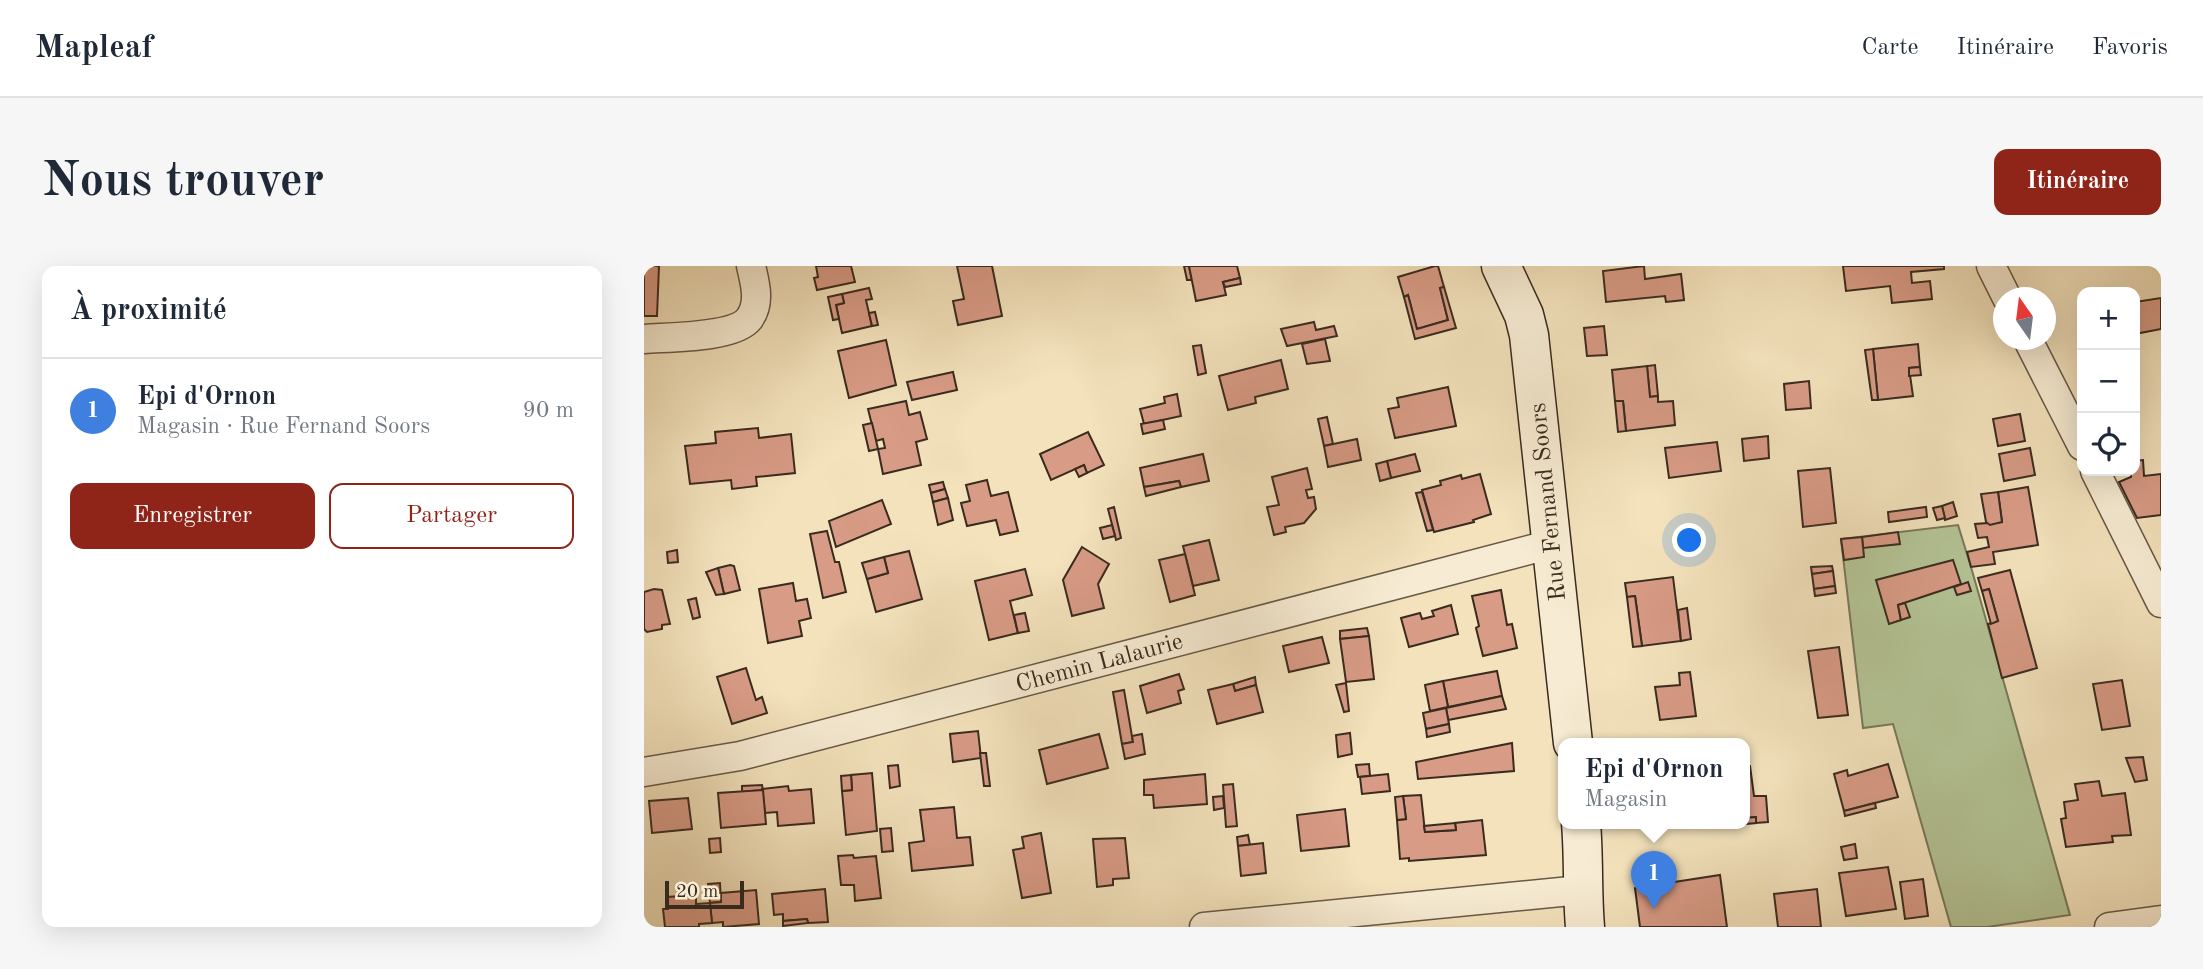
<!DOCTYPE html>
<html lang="fr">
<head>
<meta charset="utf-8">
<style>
  :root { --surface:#fff; --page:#f6f6f7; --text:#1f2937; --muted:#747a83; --line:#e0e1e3; --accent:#8f2418 }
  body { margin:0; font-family:"Old Standard TT",serif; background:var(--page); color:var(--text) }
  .controls { position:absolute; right:21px; top:21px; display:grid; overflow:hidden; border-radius:14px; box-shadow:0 7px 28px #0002 }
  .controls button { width:63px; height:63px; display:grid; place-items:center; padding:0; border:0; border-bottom:2px solid var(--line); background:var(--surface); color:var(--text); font:35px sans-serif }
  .compass { position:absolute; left:1349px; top:21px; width:63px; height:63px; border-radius:50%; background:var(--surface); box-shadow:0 7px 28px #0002; rotate:346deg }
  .scale { position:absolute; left:21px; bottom:18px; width:79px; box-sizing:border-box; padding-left:7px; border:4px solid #3a2b1f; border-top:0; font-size:19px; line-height:24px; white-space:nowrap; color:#3a2b1f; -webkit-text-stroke:5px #f7ecd3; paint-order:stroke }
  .you { position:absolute; left:1046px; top:275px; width:24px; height:24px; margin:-18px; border:5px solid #fff; border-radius:50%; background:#1a73e8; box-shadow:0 0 0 10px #1a73e833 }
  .badge { display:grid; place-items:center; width:46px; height:46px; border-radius:50%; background:var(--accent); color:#fff; font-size:23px; font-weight:700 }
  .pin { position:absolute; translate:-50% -58px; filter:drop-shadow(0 2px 4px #0008) }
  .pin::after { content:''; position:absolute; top:37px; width:24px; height:21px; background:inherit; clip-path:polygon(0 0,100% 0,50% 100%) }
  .popup { position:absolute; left:914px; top:472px; width:192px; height:91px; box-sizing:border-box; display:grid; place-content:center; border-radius:14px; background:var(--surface); filter:drop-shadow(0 2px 5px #0005); font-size:23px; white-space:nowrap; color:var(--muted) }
  .popup b { font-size:26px; color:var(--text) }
  .popup::after { content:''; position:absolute; left:50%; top:100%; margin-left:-14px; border:14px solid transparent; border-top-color:var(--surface) }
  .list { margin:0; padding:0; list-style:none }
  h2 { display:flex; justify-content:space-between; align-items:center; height:91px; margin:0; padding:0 28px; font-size:30px }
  h2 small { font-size:23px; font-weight:400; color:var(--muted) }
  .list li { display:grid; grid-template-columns:46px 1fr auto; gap:21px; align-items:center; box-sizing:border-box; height:105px; padding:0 28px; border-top:2px solid var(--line) }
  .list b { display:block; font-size:26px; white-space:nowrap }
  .list p { margin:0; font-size:23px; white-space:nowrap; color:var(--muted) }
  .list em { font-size:23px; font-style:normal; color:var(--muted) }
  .actions { display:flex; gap:14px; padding:21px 28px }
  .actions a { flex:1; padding:16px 0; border:2px solid var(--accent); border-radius:14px; text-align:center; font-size:24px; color:var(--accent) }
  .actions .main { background:var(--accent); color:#fff }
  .icon { flex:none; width:38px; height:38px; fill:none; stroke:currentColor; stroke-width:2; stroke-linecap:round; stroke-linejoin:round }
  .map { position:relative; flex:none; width:1517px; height:661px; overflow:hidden; border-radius:14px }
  header { display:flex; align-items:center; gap:42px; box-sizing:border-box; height:98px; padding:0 35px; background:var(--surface); border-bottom:2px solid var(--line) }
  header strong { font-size:33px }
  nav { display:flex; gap:38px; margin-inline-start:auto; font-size:24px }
  .intro { display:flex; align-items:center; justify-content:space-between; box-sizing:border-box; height:168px; padding:0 42px }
  h1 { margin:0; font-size:49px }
  .button { padding:18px 32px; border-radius:14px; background:var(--accent); color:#fff; font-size:24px; font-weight:700 }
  main { display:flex; gap:42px; padding:0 42px }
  aside { flex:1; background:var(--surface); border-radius:14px; box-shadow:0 7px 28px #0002 }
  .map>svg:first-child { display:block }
  .green { fill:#b4c496; stroke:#77785a; stroke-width:2 }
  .building { fill:#d89b86; stroke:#3a2b1f; stroke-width:2 }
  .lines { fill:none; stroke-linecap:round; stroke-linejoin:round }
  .street-casing { stroke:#685946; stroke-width:31 }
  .secondary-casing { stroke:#3a2b1f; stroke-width:41 }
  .street { stroke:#f7ecd3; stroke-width:28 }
  .secondary { stroke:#f7ecd3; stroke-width:38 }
  .labels { text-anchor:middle; stroke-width:6; stroke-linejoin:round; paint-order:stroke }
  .street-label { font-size:24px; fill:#3a2b1f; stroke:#f7ecd3 }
</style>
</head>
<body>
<header>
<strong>Mapleaf</strong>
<nav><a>Carte</a><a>Itinéraire</a><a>Favoris</a></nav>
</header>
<div class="intro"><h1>Nous trouver</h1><a class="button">Itinéraire</a></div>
<main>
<aside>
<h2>À proximité<small></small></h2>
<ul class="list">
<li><span class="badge" style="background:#3f7fe0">1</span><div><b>Epi d'Ornon</b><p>Magasin · Rue Fernand Soors</p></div><em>90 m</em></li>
</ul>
<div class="actions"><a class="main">Enregistrer</a><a>Partager</a></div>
</aside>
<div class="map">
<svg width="1517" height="661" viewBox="0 0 1517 661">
  <rect width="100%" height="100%" fill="#f3e2bc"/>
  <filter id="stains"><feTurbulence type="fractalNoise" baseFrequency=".00286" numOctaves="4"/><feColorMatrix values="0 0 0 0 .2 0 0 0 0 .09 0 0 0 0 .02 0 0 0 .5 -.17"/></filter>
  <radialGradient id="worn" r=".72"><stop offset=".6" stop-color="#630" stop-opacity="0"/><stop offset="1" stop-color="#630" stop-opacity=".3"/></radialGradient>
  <polygon class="green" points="1314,259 1327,301 1426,649 1343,661 1307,661 1249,458 1219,462 1197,273"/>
  <g class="building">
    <polygon points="0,0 15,0 13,50 0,50"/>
    <polygon points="172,0 207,0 211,16 173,24 170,12 174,11"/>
    <polygon points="313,0 348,0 358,50 314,59 309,35 320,33"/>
    <polygon points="540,0 545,0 548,14 543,14"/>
    <polygon points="545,0 593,0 596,12 579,16 582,29 552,35"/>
    <polygon points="791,0 794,0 800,21 796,22 804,54 773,63 764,29 760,31 754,11"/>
    <polygon points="1000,0 1001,13 1037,8 1040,34 1022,36 1021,30 962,36 959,5"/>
    <polygon points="1199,0 1300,0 1300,3 1267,6 1268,17 1286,15 1288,33 1248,37 1246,20 1202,25"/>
    <polygon points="596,12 597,18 581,21 579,16"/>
    <polygon points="800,21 812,62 771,73 760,31 764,29 773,63 804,54 796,22"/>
    <polygon points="225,22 228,33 222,34 228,60 198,67 192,39 200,37 198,28"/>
    <polygon points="198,28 200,37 192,39 195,53 189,54 184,31"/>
    <polygon points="1517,32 1517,63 1491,68 1491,36"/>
    <polygon points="231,46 234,59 228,60 225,47"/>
    <polygon points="670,56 672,64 690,60 693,70 643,80 637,63"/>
    <polygon points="960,60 963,89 943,90 940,62"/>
    <polygon points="681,73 686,95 663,98 658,78"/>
    <polygon points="242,74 252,119 205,132 194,85"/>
    <polygon points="1274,78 1276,101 1265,102 1269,130 1234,134 1229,83"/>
    <polygon points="557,79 562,107 554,109 549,80"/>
    <polygon points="1229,83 1234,134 1228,134 1221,84"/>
    <polygon points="637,94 644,123 611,131 612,137 584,144 575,110"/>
    <polygon points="1011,99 1014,130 1006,131 1003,100"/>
    <polygon points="1003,100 1006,131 1014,130 1014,136 1029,135 1031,159 982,165 979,135 971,135 968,104"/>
    <polygon points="1276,101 1277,109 1265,110 1265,102"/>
    <polygon points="309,106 313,124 268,134 263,116"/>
    <polygon points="1165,115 1167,142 1142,144 1140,118"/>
    <polygon points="804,121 812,160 751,172 744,143 755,141 753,132"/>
    <polygon points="533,128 537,150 500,158 496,143 521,137 520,131"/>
    <polygon points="262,135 265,149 276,146 283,173 272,176 277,199 239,208 234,183 241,182 239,173 232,175 224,143"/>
    <polygon points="971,135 979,135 982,165 974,166"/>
    <polygon points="1376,148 1381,175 1354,180 1349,153"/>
    <polygon points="683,151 689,178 680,180 674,153"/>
    <polygon points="519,154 521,163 499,168 497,158"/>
    <polygon points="228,157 234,183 225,185 219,159"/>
    <polygon points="114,162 115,172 147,168 151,207 112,211 113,220 88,223 87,214 46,218 41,180 72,177 71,166"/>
    <polygon points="444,166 460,199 443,207 440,199 407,214 396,188"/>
    <polygon points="1124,170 1125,192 1100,195 1098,173"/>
    <polygon points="713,173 717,194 684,201 680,180"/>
    <polygon points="1073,176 1077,205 1025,212 1021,182"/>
    <polygon points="1386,182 1391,209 1360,215 1355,188"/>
    <polygon points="559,188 565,215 537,221 535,215 500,221 496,202"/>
    <polygon points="771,188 776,205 747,212 743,195"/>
    <polygon points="1499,194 1500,210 1517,208 1517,249 1493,252 1475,216 1487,211 1486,205 1491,205 1491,195"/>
    <polygon points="743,195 747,212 736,215 732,198"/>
    <polygon points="440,199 443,207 435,211 431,203"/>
    <polygon points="663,202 668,223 662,224 664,232 670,231 672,243 660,257 641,261 642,266 630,269 623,241 635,239 628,211"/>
    <polygon points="1186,202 1192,257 1159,261 1154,205"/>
    <polygon points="836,208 847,248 829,254 830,256 790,266 778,224 797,219 796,215 817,209 818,213"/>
    <polygon points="343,214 347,230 364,226 374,265 356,269 352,254 323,260 317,237 326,235 322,219"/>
    <polygon points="535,215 537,221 502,230 500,221"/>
    <polygon points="299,216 301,223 287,227 285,219"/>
    <polygon points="1384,221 1394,279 1349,286 1351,298 1327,301 1323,286 1345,281 1343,271 1334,272 1331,258 1358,256 1354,226"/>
    <polygon points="301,223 304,232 289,236 287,227"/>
    <polygon points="778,226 783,243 789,264 783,265 772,227"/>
    <polygon points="1354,226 1358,256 1346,259 1342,256 1337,228"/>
    <polygon points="304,232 309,254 294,259 289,236"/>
    <polygon points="238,234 247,258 192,281 185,255"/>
    <polygon points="1309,236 1313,250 1301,254 1298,240"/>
    <polygon points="1298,240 1301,252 1293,254 1289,242"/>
    <polygon points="470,241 477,272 472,274 464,243"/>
    <polygon points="1282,241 1283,251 1245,256 1244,246"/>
    <polygon points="468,259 471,270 459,273 456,262"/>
    <polygon points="183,265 191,296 195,296 202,326 179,332 166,268"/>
    <polygon points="1254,266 1256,278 1219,282 1218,271"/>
    <polygon points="1218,271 1220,291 1200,294 1197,273"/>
    <polygon points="565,274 575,314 549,320 539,280"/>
    <polygon points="438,281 465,298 454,318 460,342 428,350 419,314"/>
    <polygon points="33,284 34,296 24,297 23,286"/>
    <polygon points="265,285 278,333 232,346 223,313 244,307 240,291"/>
    <polygon points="541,288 551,329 526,336 515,294"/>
    <polygon points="240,291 244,307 223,313 218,297"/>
    <polygon points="1309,294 1317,318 1254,339 1257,354 1245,358 1232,314"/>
    <polygon points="86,299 90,300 96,324 80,328 74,302"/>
    <polygon points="1188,300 1189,305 1168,308 1167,301"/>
    <polygon points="74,302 80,328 72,329 62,306"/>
    <polygon points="381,303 388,329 366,335 374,367 345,374 331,315"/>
    <polygon points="1366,304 1393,402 1358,412 1344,358 1354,355 1345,323 1338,325 1334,312"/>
    <polygon points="1189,305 1191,320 1170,323 1168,308"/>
    <polygon points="1029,311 1037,375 998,380 991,330 983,331 981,317"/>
    <polygon points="1324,316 1327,325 1313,329 1310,321"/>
    <polygon points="149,317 152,335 163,333 167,352 155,355 158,370 124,377 115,323"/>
    <polygon points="1191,320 1192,327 1171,330 1170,323"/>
    <polygon points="10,323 18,324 26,358 18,359 18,363 3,366 0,363 0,326"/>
    <polygon points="1345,323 1354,355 1347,358 1338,325"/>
    <polygon points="857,324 863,359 868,358 873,382 839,390 832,362 835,360 828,330"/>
    <polygon points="991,330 998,380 989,381 983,331"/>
    <polygon points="52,332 56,351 49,353 44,334"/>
    <polygon points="1261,337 1266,351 1257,354 1254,339"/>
    <polygon points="807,339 814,368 765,381 757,352 776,347 778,353 790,350 788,345"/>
    <polygon points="1043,342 1047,373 1037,375 1034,344"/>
    <polygon points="381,347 385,365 374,367 370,349"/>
    <polygon points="723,362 725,370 696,373 696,365"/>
    <polygon points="725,370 730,413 702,416 696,373"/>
    <polygon points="678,371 685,397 645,406 639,380"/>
    <polygon points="1195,381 1204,449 1174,452 1164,385"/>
    <polygon points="102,402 112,434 118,431 123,447 88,458 73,411"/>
    <polygon points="853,405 858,430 804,441 799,415"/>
    <polygon points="1046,406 1052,450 1016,454 1011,421 1036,419 1035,407"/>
    <polygon points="535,408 540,423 534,425 537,437 503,447 496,420"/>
    <polygon points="611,411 612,419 591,425 589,418"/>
    <polygon points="1478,414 1486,460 1458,464 1449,418"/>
    <polygon points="799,415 804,441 786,445 781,419"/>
    <polygon points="702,417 705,445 700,446 692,419"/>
    <polygon points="589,418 591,425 612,419 619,446 573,458 564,424"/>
    <polygon points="480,424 489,476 478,478 469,426"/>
    <polygon points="858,430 862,443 804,454 802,442"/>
    <polygon points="802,442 805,458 782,463 779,447"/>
    <polygon points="805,458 806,466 783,471 782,463"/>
    <polygon points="334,465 337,492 309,496 306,468"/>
    <polygon points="706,467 708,488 694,491 692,469"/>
    <polygon points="455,468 464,502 403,518 395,484"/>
    <polygon points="498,468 501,488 481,493 478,478 489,476 488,470"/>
    <polygon points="868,477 870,505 774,513 772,496"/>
    <polygon points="336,487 342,487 346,520 340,520"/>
    <polygon points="1499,491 1503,514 1491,516 1482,492"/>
    <polygon points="725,498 726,510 714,511 712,499"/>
    <polygon points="1244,498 1254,531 1200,545 1190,508 1203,504 1204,510"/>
    <polygon points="254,499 256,520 246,522 244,500"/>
    <polygon points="1101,500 1106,500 1110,530 1122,530 1124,556 1112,557 1112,551 1101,552"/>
    <polygon points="228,507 233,565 202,569 198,525 208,524 207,509"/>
    <polygon points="561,508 563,538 510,542 509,529 500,529 500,514"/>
    <polygon points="744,508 746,525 718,528 716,511"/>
    <polygon points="207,509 208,524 198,525 197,510"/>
    <polygon points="1455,515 1458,530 1481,527 1487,569 1468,570 1469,576 1422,581 1417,553 1422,552 1420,536 1434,534 1431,518"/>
    <polygon points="589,518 593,560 582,561 579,519"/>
    <polygon points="118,519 119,524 98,526 98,520"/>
    <polygon points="144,520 145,525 167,523 170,557 134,560 133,546 121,547 118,523"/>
    <polygon points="119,524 122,558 77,562 74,527"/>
    <polygon points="777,529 781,566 812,564 811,557 838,554 842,589 765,595 765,592 756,593 753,554 762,553 759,530"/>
    <polygon points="579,530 580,542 570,544 569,531"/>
    <polygon points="759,530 762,553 753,554 751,531"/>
    <polygon points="44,532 48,563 8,567 5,535"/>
    <polygon points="1231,537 1232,542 1201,550 1200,545"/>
    <polygon points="310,541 313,572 326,571 329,599 268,605 265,577 280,575 276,544"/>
    <polygon points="701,543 705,580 657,585 653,549"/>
    <polygon points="1112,551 1112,557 1072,561 1072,557 1101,557 1101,552"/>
    <polygon points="811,557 812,564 781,566 780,560"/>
    <polygon points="247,562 249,585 238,586 236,563"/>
    <polygon points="397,567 407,627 378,632 369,584 380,582 378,571"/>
    <polygon points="604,569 606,579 594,580 593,571"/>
    <polygon points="76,572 77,586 66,587 65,573"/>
    <polygon points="481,572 485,612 469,613 469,619 453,621 449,573"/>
    <polygon points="619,577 622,607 597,610 594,580"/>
    <polygon points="1211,578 1213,592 1200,594 1197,581"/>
    <polygon points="209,589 210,592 232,590 237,632 211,635 210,619 197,619 194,590"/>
    <polygon points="1244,601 1252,643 1202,650 1195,607"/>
    <polygon points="1076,609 1083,661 996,661 991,622"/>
    <polygon points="1279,613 1284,650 1261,653 1256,616"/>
    <polygon points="76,617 77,636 66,637 64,618"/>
    <polygon points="181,623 184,656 164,657 163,653 139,655 139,648 130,649 128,628"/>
    <polygon points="1173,623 1177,661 1134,661 1130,628"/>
    <polygon points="112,624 115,658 79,661 79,656 68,657 66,637 77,636 77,627"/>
    <polygon points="52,629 52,638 66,637 68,657 55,658 55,661 21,661 19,643 24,643 23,631"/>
    <polygon points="163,653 164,657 139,660 139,655"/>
  </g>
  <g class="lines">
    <defs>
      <g id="street">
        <polyline points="1347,0 1363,32"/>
        <path d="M0,73C24,71 90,72 105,53C117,37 111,17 107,0"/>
        <polyline points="1384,74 1438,180"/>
        <polyline points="1451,205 1517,337"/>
        <polyline points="0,506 96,490 908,278"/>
        <polyline points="560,661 937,624"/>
        <polyline points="1465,661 1517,654"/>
      </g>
      <g id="secondary">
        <polyline points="857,0 880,49 885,69 929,477"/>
        <path d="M937,557C940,592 938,626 941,661"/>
      </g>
    </defs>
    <use href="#street" class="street-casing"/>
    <use href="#secondary" class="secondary-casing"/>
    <use href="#street" class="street"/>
    <use href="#secondary" class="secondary"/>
  </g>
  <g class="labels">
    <g class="street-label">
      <text transform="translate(903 236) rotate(-96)" y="8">Rue Fernand Soors</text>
      <text transform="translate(455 396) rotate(-15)" y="8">Chemin Lalaurie</text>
    </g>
  </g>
  <rect width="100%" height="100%" filter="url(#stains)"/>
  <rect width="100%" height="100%" fill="url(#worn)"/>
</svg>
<div class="controls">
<button>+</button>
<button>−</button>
<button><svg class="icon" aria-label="locate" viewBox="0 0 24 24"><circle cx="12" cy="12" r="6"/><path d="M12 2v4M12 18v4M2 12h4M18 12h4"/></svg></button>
</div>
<svg class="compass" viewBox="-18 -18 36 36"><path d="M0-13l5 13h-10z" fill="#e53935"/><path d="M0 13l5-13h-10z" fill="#747a83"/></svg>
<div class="scale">20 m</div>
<div class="you"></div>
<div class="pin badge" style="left:1010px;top:643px;background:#3f7fe0">1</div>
<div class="popup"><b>Epi d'Ornon</b>Magasin</div>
</div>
</main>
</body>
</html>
